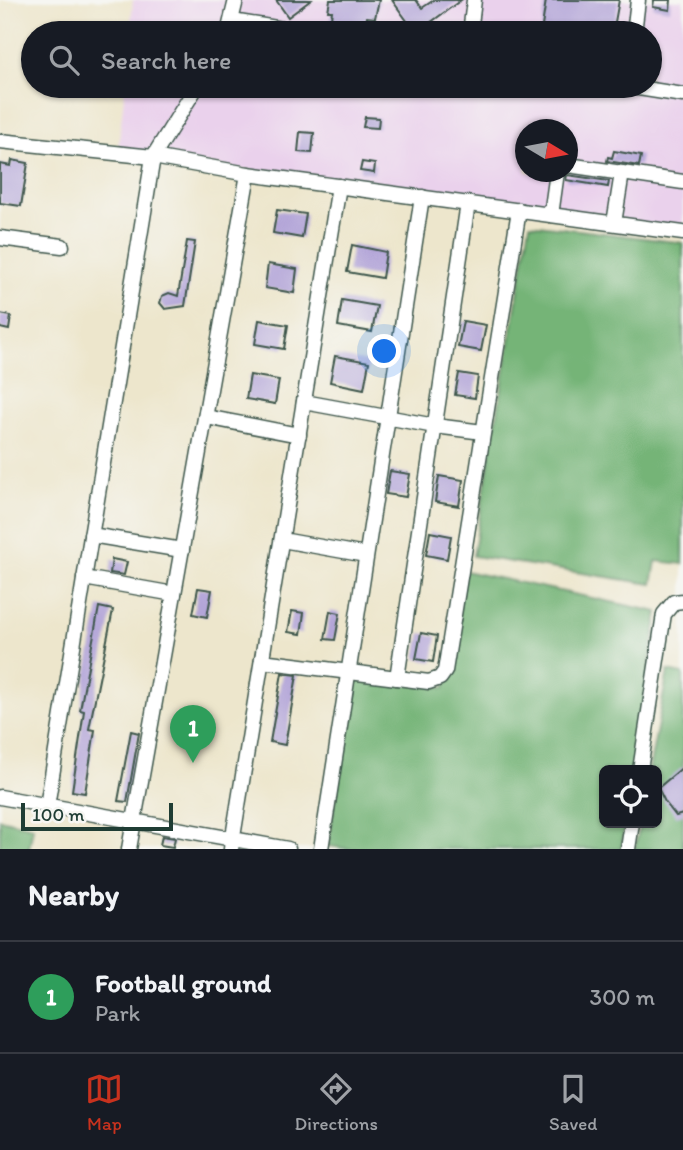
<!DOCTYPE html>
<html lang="en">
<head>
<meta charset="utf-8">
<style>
  :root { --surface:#171b24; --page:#20242c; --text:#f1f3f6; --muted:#9ea1a6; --line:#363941; --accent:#c8321e }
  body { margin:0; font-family:Itim,sans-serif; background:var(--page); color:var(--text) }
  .controls { position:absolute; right:21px; bottom:21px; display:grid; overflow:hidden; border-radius:10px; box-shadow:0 2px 5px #0004 }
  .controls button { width:63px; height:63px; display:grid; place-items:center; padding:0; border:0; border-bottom:2px solid var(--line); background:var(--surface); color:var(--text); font:35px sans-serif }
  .compass { position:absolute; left:515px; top:119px; width:63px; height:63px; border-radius:50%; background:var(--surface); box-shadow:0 2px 5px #0004; rotate:100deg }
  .scale { position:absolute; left:21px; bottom:18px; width:152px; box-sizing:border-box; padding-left:7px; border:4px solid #1f3d34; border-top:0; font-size:19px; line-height:24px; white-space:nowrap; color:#1f3d34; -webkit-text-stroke:5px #f6f6f2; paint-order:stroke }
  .you { position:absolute; left:385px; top:352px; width:24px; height:24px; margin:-18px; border:5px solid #fff; border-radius:50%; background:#1a73e8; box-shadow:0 0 0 10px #1a73e833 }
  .badge { display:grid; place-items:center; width:46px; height:46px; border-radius:50%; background:var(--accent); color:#fff; font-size:23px; font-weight:700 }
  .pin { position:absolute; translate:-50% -58px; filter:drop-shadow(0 2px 4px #0008) }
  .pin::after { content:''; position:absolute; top:37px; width:24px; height:21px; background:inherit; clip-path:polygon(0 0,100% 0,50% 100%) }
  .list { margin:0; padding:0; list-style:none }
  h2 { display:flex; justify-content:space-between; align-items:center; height:91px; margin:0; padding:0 28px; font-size:30px }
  h2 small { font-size:23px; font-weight:400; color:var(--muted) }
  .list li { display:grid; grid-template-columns:46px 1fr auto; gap:21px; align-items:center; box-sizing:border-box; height:112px; padding:0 28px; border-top:2px solid var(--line) }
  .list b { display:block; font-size:26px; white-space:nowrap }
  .list p { margin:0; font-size:23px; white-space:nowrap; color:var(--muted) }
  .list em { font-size:23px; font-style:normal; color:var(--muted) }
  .icon { flex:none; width:38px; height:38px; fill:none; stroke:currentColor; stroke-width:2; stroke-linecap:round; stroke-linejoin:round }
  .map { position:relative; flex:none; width:683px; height:849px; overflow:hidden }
  .search { position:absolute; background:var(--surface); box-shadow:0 2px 5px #0004; left:21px; right:21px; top:21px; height:77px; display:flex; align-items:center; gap:18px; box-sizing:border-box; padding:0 24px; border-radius:38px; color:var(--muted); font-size:26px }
  .sheet { height:203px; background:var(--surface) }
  nav { display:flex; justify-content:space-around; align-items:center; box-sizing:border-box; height:98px; border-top:2px solid var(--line); background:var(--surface); font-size:19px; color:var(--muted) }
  nav a { display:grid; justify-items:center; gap:4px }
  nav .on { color:var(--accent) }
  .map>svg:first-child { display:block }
  .built { fill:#ead1ec; fill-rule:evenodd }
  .forest { fill:#74b477; stroke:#4a7856; stroke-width:2 }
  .building { fill:#b3a5d8 }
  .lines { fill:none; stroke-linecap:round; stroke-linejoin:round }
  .minor-casing { stroke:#3e564b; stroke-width:17 }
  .minor { stroke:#fff; stroke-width:14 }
</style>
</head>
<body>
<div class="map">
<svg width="683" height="849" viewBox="0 0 683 849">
  <rect width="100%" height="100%" fill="#f6f6f2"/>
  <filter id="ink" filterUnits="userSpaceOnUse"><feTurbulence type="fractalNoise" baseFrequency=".0143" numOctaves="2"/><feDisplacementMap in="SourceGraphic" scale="14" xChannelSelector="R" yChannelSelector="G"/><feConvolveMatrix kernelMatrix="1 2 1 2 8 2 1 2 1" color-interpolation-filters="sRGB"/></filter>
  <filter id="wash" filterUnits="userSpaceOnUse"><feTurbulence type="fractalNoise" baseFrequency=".00686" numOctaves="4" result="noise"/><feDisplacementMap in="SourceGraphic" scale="28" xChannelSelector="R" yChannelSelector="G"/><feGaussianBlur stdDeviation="1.57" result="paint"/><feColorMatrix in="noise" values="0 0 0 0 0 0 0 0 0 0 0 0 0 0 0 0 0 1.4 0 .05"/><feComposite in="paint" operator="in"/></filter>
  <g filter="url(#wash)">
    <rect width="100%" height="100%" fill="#ede6cc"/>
    <path class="built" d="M133,0H683V235L118,151L125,86H650V33H130ZM526,130H568V172H526Z"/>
    <g class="forest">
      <polygon points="530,224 683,243 683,564 656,561 652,584 473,556"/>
      <polygon points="465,571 658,612 633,770 604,770 604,823 625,823 621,849 349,849 328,846 355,677 445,688"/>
      <polygon points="668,671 683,674 683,849 635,849 640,823 657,823 657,770 649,770"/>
      <polygon points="0,819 33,827 29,849 0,849"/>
    </g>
    <g id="blocks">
      <g class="building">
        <polygon points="276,0 311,0 288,17"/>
        <polygon points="330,0 379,0 375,18 367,17 364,33 329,33 332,11 328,11"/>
        <polygon points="392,0 416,0 422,8 434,0 461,0 423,28 420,24 413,29"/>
        <polygon points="546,0 619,0 613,33 541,33"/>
        <polygon points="654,0 671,0 670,10 653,7"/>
        <polygon points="365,117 379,118 378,128 363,127"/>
        <polygon points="300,132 314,133 312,153 298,152"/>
        <polygon points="614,151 641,156 639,166 607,161 608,157 612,158"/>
        <polygon points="12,160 28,163 21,206 0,203 0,164 11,166"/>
        <polygon points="362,162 375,164 374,173 360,171"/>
        <polygon points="567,175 609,181 608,187 566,180"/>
        <polygon points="277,210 306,214 302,238 273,233"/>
        <polygon points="187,241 195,242 185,306 165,309 160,303 162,296 169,293 178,296"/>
        <polygon points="352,245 386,252 382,278 347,272"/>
        <polygon points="268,264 297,269 294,293 265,288"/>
        <polygon points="342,300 377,306 372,332 338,326"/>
        <polygon points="0,314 11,316 9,330 0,328"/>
        <polygon points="259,320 288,325 284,349 255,344"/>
        <polygon points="463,321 486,325 481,351 458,347"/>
        <polygon points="335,356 369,362 364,389 330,382"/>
        <polygon points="459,373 478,376 475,398 455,395"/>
        <polygon points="250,375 279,380 275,404 246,399"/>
        <polygon points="390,471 410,474 406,497 386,494"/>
        <polygon points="439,476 463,480 459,506 435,502"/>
        <polygon points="430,532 451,536 447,559 426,555"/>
        <polygon points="112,559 127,562 124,575 110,573"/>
        <polygon points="198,588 212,590 207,617 193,614"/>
        <polygon points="99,607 113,610 89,729 95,730 85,793 72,791 84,711 80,710"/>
        <polygon points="292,611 304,613 301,634 288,632"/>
        <polygon points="330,611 340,613 335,640 325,639"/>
        <polygon points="421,633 437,636 433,662 416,659"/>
        <polygon points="282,673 297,675 285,745 270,742"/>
        <polygon points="131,731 139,733 127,802 118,801"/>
        <polygon points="683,767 683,814 676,816 665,802 658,788"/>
        <polygon points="162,836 175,838 173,847 160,845"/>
      </g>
    </g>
  </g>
  <g filter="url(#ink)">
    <use href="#blocks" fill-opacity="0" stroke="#3e564b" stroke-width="2"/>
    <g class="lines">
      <defs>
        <g id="minor">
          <polyline points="232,21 308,33"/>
          <polyline points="228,33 236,0"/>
          <polyline points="470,33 474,0"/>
          <polyline points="634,33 638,0"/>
          <polyline points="626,86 683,95"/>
          <polyline points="0,141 153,157 248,174 683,233"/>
          <polyline points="568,165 683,182"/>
          <polyline points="551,215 557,172"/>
          <polyline points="614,223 622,173"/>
          <polyline points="0,238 62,246"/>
          <polyline points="304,402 435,426 483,432"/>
          <polyline points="206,417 299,435"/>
          <polyline points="91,535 182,550"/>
          <polyline points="282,540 366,555"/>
          <polyline points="84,578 174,594"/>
          <polyline points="262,661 429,682 440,678 445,671 519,210"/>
          <polyline points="397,678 468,203"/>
          <polyline points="640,770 664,614 674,602 683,601"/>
          <polyline points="0,797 288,849"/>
          <polyline points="47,806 153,157 197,86"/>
          <polyline points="129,849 248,174"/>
          <polyline points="231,849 339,186"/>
          <polyline points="321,849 422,197"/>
          <polyline points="628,849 632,823"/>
        </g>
      </defs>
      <use href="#minor" class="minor-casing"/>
      <use href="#minor" class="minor"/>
    </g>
  </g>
</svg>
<div class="controls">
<button><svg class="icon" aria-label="locate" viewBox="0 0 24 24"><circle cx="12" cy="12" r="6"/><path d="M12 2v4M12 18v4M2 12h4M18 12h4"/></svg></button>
</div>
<svg class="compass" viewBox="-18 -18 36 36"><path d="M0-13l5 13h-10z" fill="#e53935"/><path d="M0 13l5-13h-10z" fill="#9ea1a6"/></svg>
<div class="scale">100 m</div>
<div class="you"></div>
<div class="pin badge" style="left:193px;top:763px;background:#2e9e5b">1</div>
<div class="search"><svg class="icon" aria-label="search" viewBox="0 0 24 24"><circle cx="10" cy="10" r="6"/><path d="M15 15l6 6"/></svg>Search here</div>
</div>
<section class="sheet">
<h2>Nearby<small></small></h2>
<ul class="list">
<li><span class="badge" style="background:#2e9e5b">1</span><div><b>Football ground</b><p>Park</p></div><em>300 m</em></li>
</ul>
</section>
<nav>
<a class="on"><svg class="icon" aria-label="map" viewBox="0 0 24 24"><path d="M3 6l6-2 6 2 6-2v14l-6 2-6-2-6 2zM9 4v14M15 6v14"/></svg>Map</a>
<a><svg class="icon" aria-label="directions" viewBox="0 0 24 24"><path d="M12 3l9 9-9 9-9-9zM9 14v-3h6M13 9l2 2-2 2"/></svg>Directions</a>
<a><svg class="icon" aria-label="saved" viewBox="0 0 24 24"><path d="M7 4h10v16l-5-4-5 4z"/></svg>Saved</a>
</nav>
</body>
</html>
